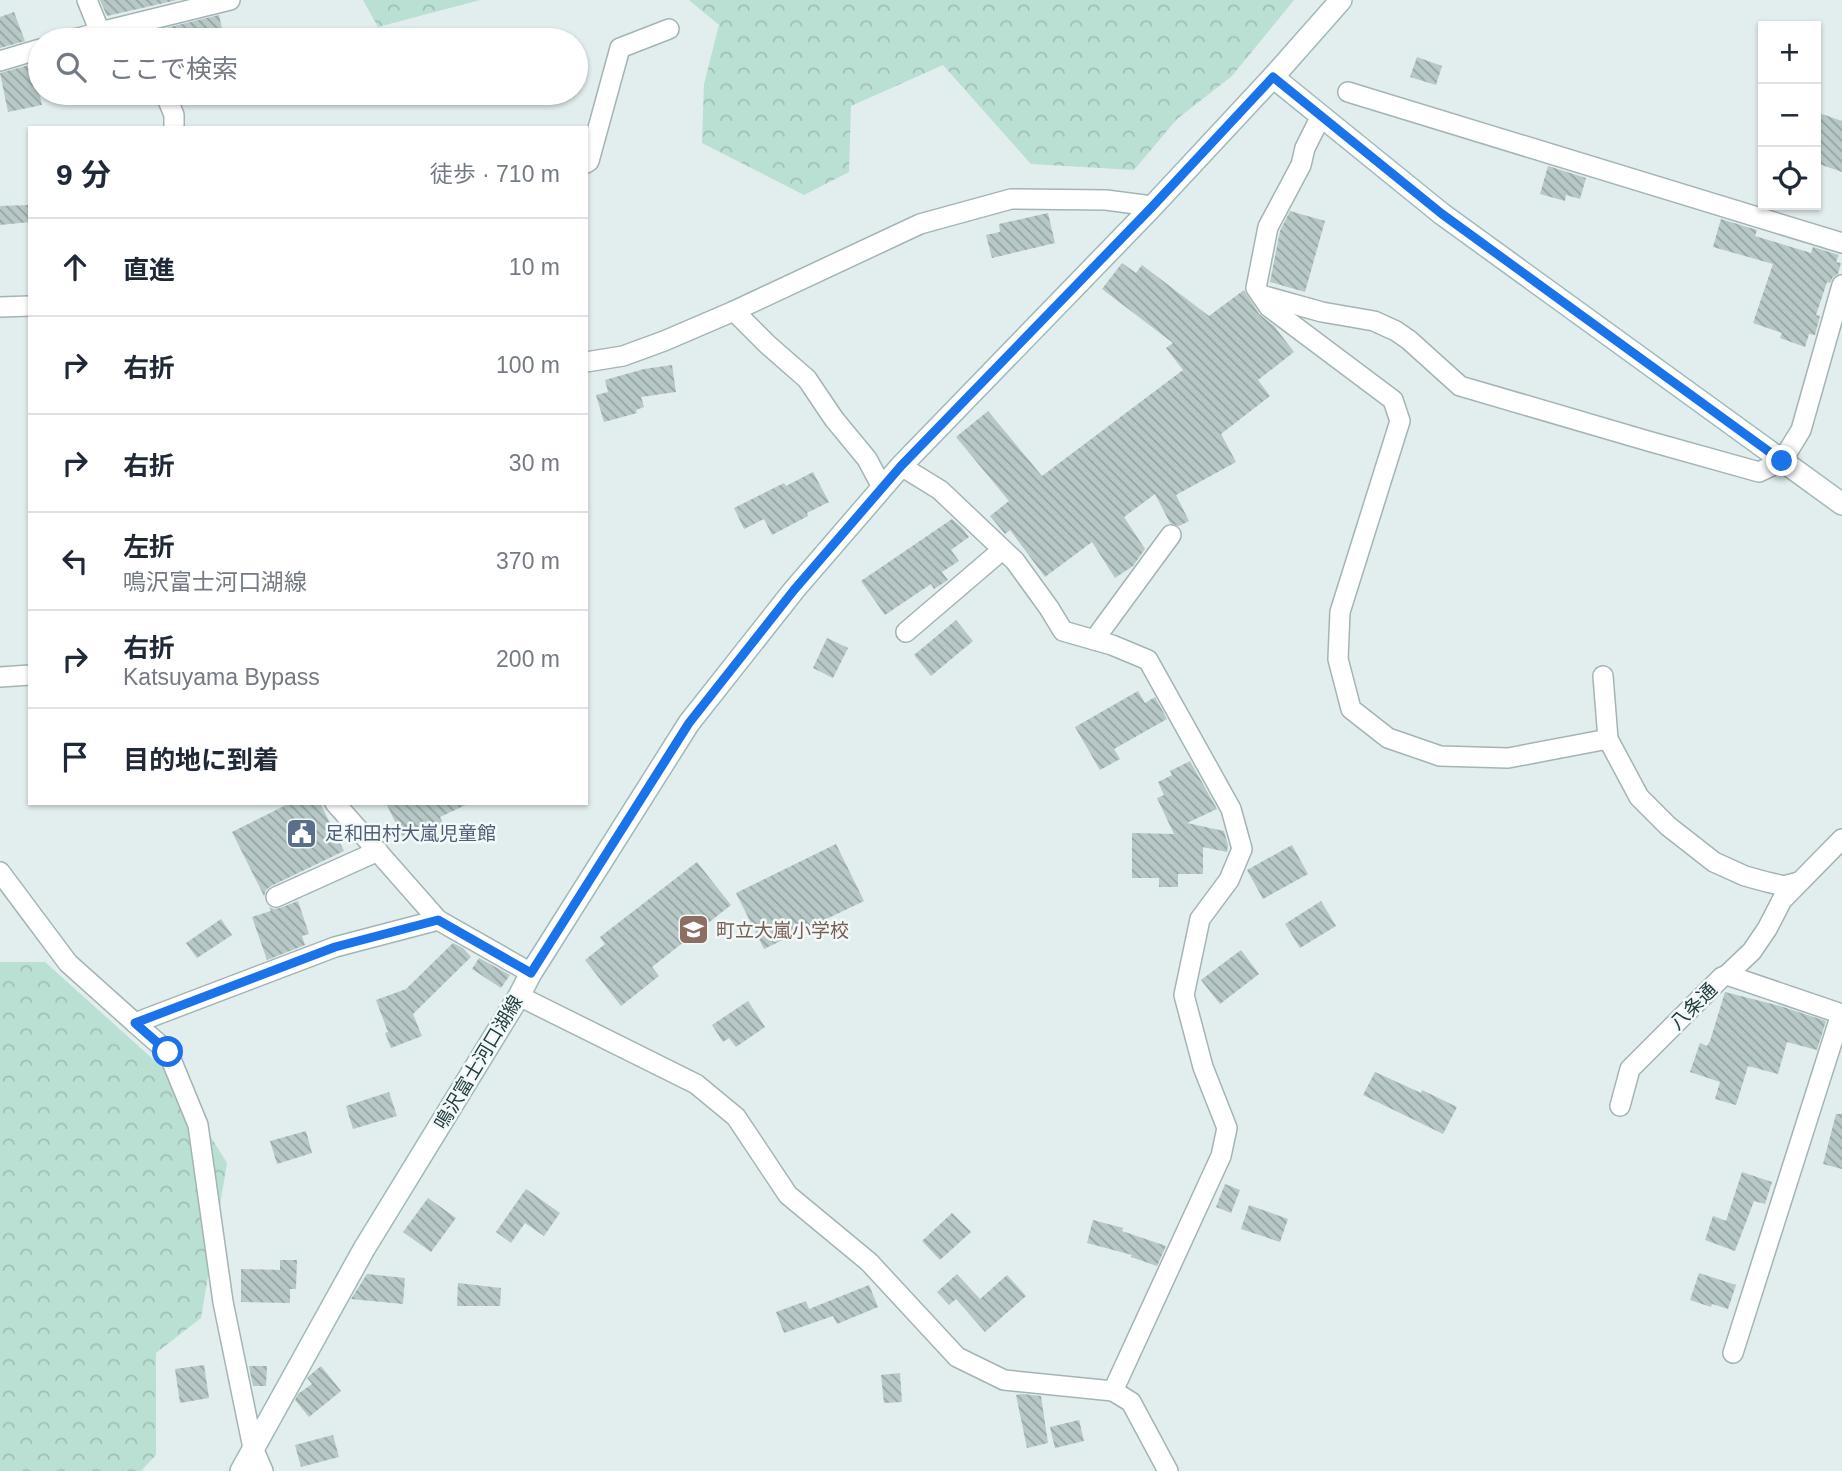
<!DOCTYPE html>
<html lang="ja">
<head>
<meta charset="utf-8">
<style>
  :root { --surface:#fff; --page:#f2f2f3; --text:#1f2937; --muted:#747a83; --line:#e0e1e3 }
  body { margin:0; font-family:Helvetica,"Noto Sans JP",sans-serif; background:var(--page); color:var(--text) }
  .controls { position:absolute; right:21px; top:21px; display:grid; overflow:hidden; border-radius:0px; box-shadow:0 2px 5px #0004 }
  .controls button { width:63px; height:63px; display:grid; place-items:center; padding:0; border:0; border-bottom:2px solid var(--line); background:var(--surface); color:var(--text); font:35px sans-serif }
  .stop { position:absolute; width:21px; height:21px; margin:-16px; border:5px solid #1a73e8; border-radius:50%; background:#fff }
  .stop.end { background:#1a73e8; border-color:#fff; box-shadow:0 2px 7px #0008 }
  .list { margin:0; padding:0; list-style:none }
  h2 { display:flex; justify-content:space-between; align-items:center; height:91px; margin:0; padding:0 28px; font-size:30px }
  h2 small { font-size:23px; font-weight:400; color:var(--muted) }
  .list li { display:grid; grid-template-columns:46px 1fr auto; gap:21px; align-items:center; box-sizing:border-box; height:98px; padding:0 28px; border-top:2px solid var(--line) }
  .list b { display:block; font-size:26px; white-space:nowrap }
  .list p { margin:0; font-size:23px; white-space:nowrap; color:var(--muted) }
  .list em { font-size:23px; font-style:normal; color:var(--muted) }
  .icon { flex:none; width:38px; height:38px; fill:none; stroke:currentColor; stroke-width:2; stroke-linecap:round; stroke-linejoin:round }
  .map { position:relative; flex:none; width:1842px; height:1471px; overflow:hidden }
  .search { position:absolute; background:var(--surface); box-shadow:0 2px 5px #0004; left:28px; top:28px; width:560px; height:77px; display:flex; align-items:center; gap:18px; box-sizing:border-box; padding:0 24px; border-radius:38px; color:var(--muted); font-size:26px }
  .panel { position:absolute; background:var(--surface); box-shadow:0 2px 5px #0004; left:28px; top:126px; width:560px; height:679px; border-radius:0px }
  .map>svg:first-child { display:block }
  .forest { fill:url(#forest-crowns) }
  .building { fill:url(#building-back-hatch) }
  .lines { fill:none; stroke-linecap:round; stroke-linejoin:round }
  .street-casing { stroke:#a4b4b5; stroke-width:22 }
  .secondary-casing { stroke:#a0b9b9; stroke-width:24 }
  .street { stroke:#fff; stroke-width:19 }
  .secondary { stroke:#fff; stroke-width:21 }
  .route { stroke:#1a73e8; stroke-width:9 }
  .labels { text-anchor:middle; stroke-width:5; stroke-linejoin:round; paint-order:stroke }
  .service-label { font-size:19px; fill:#4e5e75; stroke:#f3f9f9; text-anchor:start }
  .education-label { font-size:19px; fill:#785e54; stroke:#f3f9f9; text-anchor:start }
  .street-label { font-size:19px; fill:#213c3f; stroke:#f3f9f9 }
</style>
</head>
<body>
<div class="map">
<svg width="1842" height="1471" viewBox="0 0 1842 1471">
  <defs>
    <pattern id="forest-crowns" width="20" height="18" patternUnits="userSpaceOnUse" patternTransform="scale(1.75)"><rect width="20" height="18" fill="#badfd3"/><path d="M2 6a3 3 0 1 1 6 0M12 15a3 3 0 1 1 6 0" fill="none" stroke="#a0c0b6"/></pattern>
    <pattern id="building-back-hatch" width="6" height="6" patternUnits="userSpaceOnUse" patternTransform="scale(1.75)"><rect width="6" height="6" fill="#b7c8c7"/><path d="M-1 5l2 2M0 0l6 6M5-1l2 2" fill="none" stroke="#94a4a3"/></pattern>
  </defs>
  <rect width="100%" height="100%" fill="#e2eded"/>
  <g class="forest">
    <polygon points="363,0 480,0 378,27"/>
    <polygon points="689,0 1294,0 1232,76 1177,119 1134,170 1031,164 943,65 851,106 849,172 804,195 702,143 704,84 719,25"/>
    <polygon points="0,962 45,962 174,1078 227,1163 201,1318 156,1353 156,1455 141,1471 0,1471"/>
  </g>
  <g class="building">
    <polygon points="100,0 177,0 107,16"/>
    <polygon points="14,12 25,41 0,48 0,17"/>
    <polygon points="219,15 223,33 192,40 126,40 125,38"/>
    <polygon points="1417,57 1442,66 1436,85 1410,77"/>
    <polygon points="33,64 42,105 8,112 0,73"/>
    <polygon points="1816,112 1842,121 1842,172 1816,163"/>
    <polygon points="1548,166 1586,178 1580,199 1566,195 1565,201 1540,194"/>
    <polygon points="30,205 30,222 0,225 0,206"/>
    <polygon points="1290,211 1325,221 1305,292 1270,282 1280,231"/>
    <polygon points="1048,213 1055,243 992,258 986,235 1000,232 999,224"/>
    <polygon points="1721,219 1757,230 1755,236 1811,253 1813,247 1839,255 1836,262 1841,263 1838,274 1833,277 1830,283 1827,282 1816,315 1820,316 1815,335 1809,334 1805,347 1780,338 1782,333 1753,323 1773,264 1713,247"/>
    <polygon points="1122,263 1136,273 1142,265 1209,316 1244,290 1259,314 1274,326 1294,352 1258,380 1270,396 1221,434 1236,462 1176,495 1189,521 1179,526 1170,523 1155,494 1124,517 1145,549 1133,566 1115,578 1092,542 1045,577 1010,530 1005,534 990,516 1009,501 956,437 988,411 1042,476 1183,370 1166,348 1173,343 1102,289"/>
    <polygon points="672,365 676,392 641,397 644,407 636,410 637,413 604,422 596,395 608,392 605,380 644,369"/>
    <polygon points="813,472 829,502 807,513 808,516 772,535 764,519 744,529 734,508 784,483 786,486"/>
    <polygon points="952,519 962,528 969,537 951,550 959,561 942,572 948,580 934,589 931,584 885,615 861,581"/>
    <polygon points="956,620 973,641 931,676 914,655"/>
    <polygon points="827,638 848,648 833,678 813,668"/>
    <polygon points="1138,691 1145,703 1155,697 1167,719 1114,749 1120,759 1100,770 1075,727"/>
    <polygon points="1190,761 1217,809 1187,823 1224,831 1228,845 1227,852 1203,847 1203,874 1178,874 1178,887 1159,887 1159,878 1132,878 1132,833 1174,834 1157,798 1164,795 1158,782 1172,775 1170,771"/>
    <polygon points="290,803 320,803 344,851 271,886 266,890 264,896 232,832"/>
    <polygon points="386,803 470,803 440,817 443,824 424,832 422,826 402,836"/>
    <polygon points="836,844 864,901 764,949 736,893"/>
    <polygon points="1292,845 1308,874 1263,899 1247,870"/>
    <polygon points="697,862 731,905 652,967 659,976 621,1006 585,960 605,944 600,937"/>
    <polygon points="298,901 309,934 302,936 305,945 267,960 252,917 271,911 269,907 274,909 280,908"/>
    <polygon points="1321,901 1336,926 1300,948 1285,924"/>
    <polygon points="221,919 232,935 197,958 186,943"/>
    <polygon points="453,943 463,948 471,957 413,1014 422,1036 391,1048 385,1033 388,1032 376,1000 406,989"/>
    <polygon points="1241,950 1259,974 1220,1004 1201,980"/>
    <polygon points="479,958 510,975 501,988 472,969"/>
    <polygon points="1725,992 1780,1006 1826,1021 1817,1050 1787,1042 1778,1074 1748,1066 1736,1105 1715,1099 1720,1082 1690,1072 1700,1043 1707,1046 1710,1041"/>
    <polygon points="748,1001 765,1027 736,1047 729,1038 723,1042 712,1025"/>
    <polygon points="1375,1072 1421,1093 1422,1090 1457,1107 1443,1134 1363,1095"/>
    <polygon points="389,1092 397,1116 353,1129 346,1106"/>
    <polygon points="1836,1114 1842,1114 1842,1169 1823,1164"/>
    <polygon points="306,1131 312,1153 277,1164 270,1141"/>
    <polygon points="1742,1172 1772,1182 1765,1204 1754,1201 1735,1251 1705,1240 1713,1216 1726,1221"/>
    <polygon points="1225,1184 1240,1190 1231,1213 1216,1207"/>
    <polygon points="526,1189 560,1213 544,1236 525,1223 511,1243 496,1232"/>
    <polygon points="428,1198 456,1218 431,1252 403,1232"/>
    <polygon points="1249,1205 1288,1219 1280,1242 1241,1229"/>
    <polygon points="952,1213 971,1232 940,1260 922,1241"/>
    <polygon points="1093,1220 1123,1228 1122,1231 1166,1246 1157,1266 1131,1257 1132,1255 1087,1243"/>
    <polygon points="280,1260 297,1260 296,1289 290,1289 290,1303 241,1302 241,1269 280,1270"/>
    <polygon points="1699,1273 1736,1285 1728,1309 1712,1304 1711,1307 1690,1300"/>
    <polygon points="367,1274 405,1278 403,1304 351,1299"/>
    <polygon points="957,1274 980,1299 1007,1275 1026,1296 985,1332 956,1299 949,1305 937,1292"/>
    <polygon points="458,1283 501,1288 500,1306 457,1306"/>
    <polygon points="869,1285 878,1307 837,1324 833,1316 784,1333 776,1312 806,1301 809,1309"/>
    <polygon points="204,1365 209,1398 180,1403 175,1369"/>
    <polygon points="249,1366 267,1366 266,1386 253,1386"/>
    <polygon points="321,1366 341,1391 309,1417 295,1400 298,1394 312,1384 307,1378 309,1376"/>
    <polygon points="900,1373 902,1402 884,1403 881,1375"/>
    <polygon points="1022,1394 1041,1396 1048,1443 1027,1448 1016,1395"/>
    <polygon points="1079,1420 1084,1441 1055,1448 1050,1427"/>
    <polygon points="333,1435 339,1457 301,1467 295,1445"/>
  </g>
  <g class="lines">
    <defs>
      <g id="street">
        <polyline points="87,0 100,32 230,0"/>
        <polyline points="71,40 100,32 108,39"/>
        <polyline points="0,61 40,49"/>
        <polyline points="1348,92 1842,243"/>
        <polyline points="165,93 174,115 174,128"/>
        <polyline points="1321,116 1305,148 1301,165 1268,227 1256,288 1269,307 1393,400 1400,421 1340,612 1338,659 1351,709 1388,738 1440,756 1508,758 1608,739"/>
        <polyline points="586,163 589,161 620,48 669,29"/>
        <polyline points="1261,295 1322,312 1374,321 1396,331 1409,340 1460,386 1648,441 1759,472 1782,461 1801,430 1842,285"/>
        <polyline points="0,307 30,306"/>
        <polyline points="734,311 768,345 807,379 834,419 867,459 882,487"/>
        <polyline points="586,362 623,356 664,341 734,311 920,224 1011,199 1106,200 1144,205 1151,208"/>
        <polyline points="901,466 940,490 1015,561 1049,608 1063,631 1112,645 1148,660 1231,809 1242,849 1229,880 1200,919 1184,995 1203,1067 1227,1128 1221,1156 1113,1391"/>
        <polyline points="906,632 1002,550"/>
        <polyline points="1094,640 1171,535"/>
        <polyline points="1603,676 1608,739 1639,797 1668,826 1714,862 1745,876 1767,882 1784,886 1799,882"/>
        <polyline points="0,677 30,675"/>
        <polyline points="335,803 438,920"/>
        <polyline points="0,872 68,963 135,1023 335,947 438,920 531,973"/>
        <polyline points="276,897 378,851"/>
        <polyline points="1727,975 1752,951 1767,929 1782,900 1842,839"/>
        <polyline points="519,996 696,1084 736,1117 788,1195 869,1262 957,1357 1004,1380 1113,1391 1131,1402 1168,1471"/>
        <polyline points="135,1023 168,1052 198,1125 223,1302 253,1448 263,1471"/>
        <polyline points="1620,1106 1630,1069 1722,977 1727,975 1842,1014"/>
        <polyline points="1733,1353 1841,1014"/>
      </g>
      <g id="secondary">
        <polyline points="1273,77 1442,214 1842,504"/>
        <polyline points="241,1471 364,1249 519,996 531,973 689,723 794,590 901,466 1151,208 1273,77 1341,0"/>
      </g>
    </defs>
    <use href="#street" class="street-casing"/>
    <use href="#secondary" class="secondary-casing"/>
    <use href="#street" class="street"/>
    <use href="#secondary" class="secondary"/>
  </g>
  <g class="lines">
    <polyline class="route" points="168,1052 135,1023 335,947 438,920 531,973 689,723 794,590 901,466 1151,208 1273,77 1442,214 1782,461"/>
  </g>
  <defs>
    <symbol id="civic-square" viewBox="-11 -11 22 22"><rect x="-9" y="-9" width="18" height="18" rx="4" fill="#5c6f8a" stroke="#f3f9f9"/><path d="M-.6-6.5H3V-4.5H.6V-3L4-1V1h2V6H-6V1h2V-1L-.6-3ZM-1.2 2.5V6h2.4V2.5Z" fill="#fff"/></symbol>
    <symbol id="school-square" viewBox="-11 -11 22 22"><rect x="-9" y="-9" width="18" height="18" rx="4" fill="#8d6e63" stroke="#f3f9f9"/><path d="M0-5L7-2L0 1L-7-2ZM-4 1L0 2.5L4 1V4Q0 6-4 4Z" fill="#fff"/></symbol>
  </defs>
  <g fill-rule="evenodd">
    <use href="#civic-square" x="284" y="816" width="35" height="35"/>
    <use href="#school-square" x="676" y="912" width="35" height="35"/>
  </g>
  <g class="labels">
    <g class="service-label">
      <text x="325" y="840">足和田村大嵐児童館</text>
    </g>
    <g class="education-label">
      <text x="716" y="937">町立大嵐小学校</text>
    </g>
    <g class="street-label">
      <text transform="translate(1693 1006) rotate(-45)" y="7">八条通</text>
      <text transform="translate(478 1062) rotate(-59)" y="7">鳴沢富士河口湖線</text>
    </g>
  </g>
</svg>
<div class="controls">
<button>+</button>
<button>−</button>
<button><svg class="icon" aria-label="locate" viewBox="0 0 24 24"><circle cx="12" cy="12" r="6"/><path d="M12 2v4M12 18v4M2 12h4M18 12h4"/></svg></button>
</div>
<div class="stop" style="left:168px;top:1052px"></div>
<div class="stop end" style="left:1782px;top:461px"></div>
<div class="search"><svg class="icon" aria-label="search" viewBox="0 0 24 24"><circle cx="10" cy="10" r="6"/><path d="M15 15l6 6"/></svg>ここで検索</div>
<section class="panel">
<h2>9 分<small>徒歩 · 710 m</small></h2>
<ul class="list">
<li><svg class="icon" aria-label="ahead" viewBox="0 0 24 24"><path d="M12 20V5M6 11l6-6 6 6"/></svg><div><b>直進</b></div><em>10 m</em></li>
<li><svg class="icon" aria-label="right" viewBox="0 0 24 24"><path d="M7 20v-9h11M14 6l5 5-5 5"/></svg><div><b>右折</b></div><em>100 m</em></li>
<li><svg class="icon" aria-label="right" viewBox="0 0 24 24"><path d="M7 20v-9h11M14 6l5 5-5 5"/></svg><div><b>右折</b></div><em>30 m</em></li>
<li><svg class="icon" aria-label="left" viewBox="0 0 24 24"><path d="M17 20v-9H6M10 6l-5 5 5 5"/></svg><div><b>左折</b><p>鳴沢富士河口湖線</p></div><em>370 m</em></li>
<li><svg class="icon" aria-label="right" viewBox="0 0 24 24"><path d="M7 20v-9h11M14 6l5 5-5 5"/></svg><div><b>右折</b><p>Katsuyama Bypass</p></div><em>200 m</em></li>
<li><svg class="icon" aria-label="arrive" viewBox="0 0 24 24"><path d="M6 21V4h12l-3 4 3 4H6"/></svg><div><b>目的地に到着</b></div></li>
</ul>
</section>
</div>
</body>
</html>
